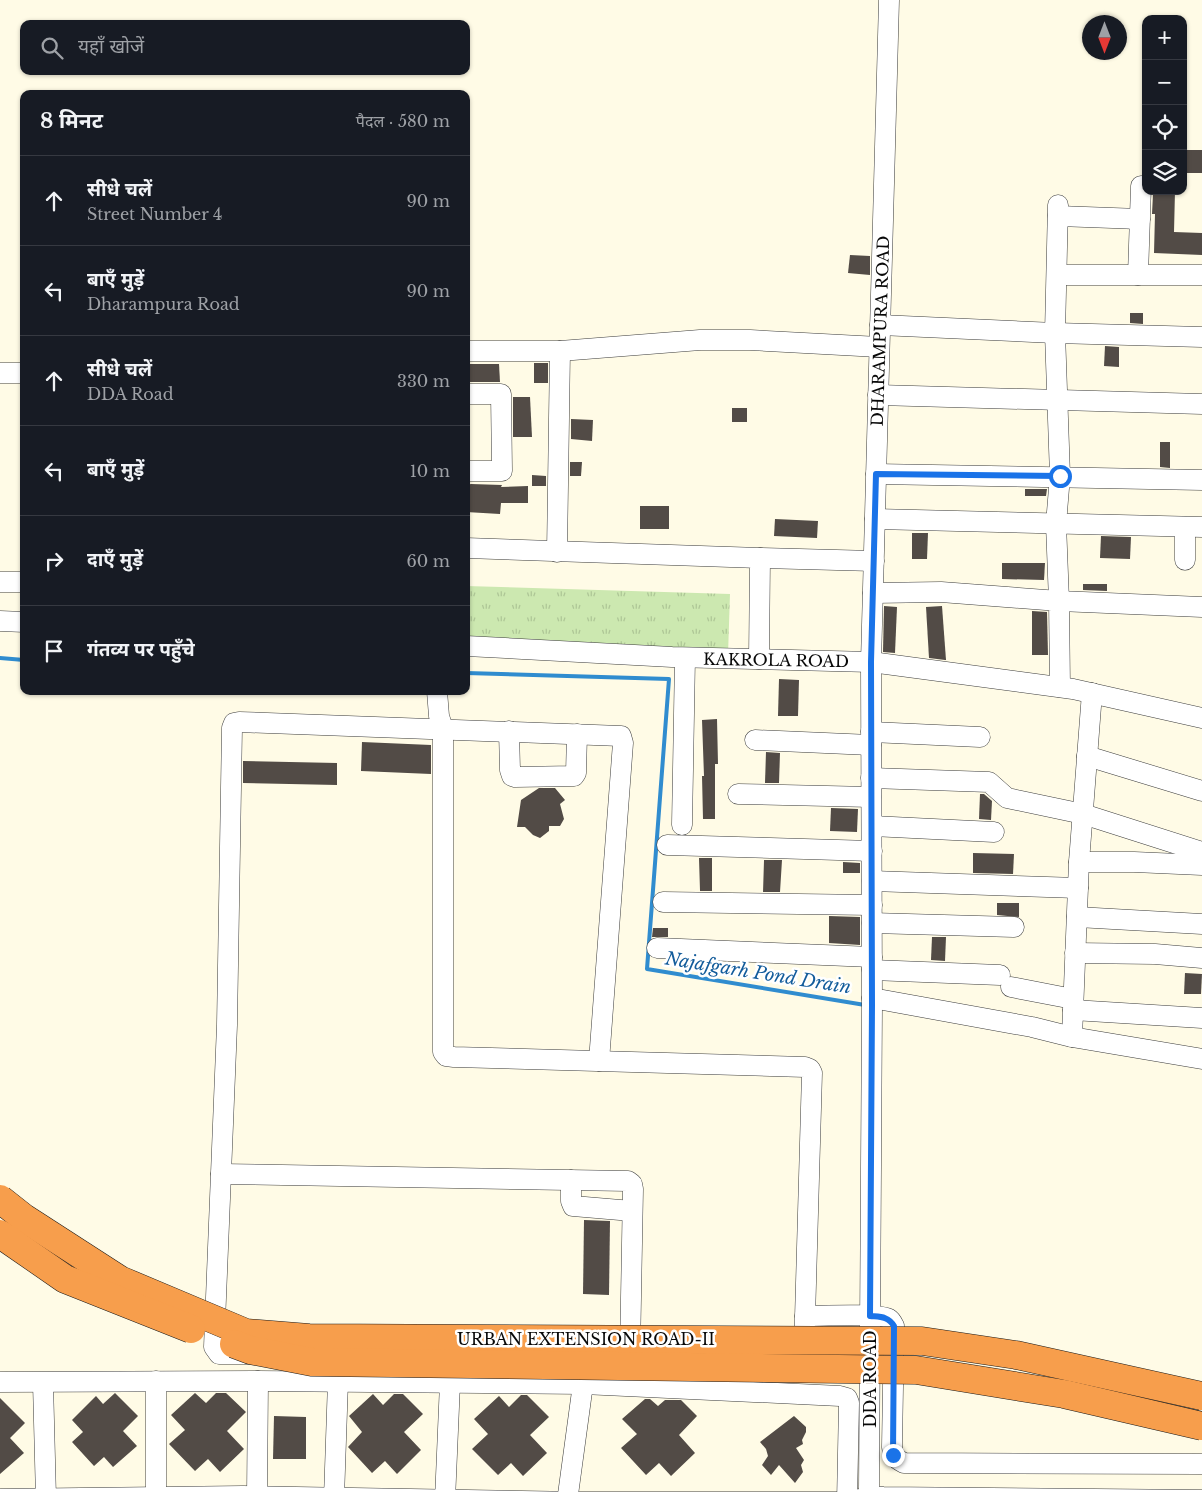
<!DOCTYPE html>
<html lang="hi">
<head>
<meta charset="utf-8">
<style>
  :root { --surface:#171b24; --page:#242831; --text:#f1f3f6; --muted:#9ea1a6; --line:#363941 }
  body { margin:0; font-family:"Libre Baskerville","Noto Sans Devanagari",serif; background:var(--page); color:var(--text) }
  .controls { position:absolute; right:15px; top:15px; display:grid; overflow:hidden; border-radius:10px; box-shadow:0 1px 4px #0004 }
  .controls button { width:45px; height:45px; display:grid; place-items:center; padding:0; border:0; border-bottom:1px solid var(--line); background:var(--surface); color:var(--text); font:25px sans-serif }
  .compass { position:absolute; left:1082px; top:15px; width:45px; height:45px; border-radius:50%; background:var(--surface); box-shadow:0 1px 4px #0004; rotate:180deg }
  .stop { position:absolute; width:15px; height:15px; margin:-11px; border:4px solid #1a73e8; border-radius:50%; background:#fff }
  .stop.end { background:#1a73e8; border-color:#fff; box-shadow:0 1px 5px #0008 }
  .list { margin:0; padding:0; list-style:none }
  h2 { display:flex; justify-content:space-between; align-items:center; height:65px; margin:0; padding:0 20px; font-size:21px }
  h2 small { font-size:16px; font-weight:400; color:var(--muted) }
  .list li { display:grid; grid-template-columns:32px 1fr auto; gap:15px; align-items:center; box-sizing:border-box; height:90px; padding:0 20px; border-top:1px solid var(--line) }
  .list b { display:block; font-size:19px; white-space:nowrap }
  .list p { margin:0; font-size:16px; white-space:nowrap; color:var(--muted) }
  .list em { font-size:16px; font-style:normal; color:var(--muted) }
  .icon { flex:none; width:28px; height:28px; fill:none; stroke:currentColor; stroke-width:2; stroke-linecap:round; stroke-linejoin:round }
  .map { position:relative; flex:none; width:1202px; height:1503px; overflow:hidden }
  .search { position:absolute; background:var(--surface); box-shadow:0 1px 4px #0004; left:20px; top:20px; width:450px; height:55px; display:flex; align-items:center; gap:12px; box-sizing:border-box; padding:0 18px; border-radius:10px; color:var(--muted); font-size:19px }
  .panel { position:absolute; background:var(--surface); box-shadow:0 1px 4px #0004; left:20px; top:90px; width:450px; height:605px; border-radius:10px }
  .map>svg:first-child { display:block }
  .park { fill:url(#park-tufts) }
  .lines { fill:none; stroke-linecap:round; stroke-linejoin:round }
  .stream { stroke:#308ccf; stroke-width:4 }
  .building { fill:#524b46 }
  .minor-casing { stroke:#3c3c3c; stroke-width:21 }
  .minor { stroke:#fff; stroke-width:20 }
  .highway-bridge-casing { stroke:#1a1a1a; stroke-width:29; stroke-linecap:butt }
  .highway-bridge { stroke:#f79e4c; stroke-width:28 }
  .route { stroke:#1a73e8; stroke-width:6 }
  .labels { text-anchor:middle; stroke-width:5; stroke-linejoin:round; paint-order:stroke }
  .street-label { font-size:16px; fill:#090909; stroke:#fff }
  .water-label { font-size:18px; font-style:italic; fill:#135c9b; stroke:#fff }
</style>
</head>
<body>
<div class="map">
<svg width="1202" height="1503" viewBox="0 0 1202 1503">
  <defs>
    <pattern id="park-tufts" width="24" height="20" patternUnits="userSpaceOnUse" patternTransform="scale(1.25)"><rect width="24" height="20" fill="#cce8b0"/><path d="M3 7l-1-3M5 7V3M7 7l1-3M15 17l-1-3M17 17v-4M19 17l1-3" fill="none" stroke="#aec696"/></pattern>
  </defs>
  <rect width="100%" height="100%" fill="#fffbe6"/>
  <polygon class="park" points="466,586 730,594 728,655 466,640"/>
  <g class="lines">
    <g class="stream">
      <polyline points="0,658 24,660"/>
      <polyline points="466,673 669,679 647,969 865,1005"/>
    </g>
  </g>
  <g class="building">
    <rect x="1183" y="150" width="19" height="23"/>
    <polygon points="1156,191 1175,191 1174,232 1202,233 1202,255 1154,253 1155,214 1152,214 1153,194 1156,194"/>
    <polygon points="850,255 870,256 870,275 848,273"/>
    <polygon points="1130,313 1143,313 1143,324 1130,323"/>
    <polygon points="1105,346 1119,347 1119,367 1104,366"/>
    <rect x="534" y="363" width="14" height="20"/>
    <polygon points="470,364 499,364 500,382 466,382 466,366"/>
    <polygon points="513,397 530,397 532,437 513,437"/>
    <rect x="732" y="408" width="15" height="14"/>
    <polygon points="571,419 593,420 592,441 571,439"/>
    <polygon points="1160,442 1170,442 1170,468 1160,467"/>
    <polygon points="570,462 582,462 581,476 570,476"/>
    <polygon points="532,475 546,476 546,486 532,486"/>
    <polygon points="471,484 502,485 501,487 528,486 528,503 501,503 500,514 466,512 466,485"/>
    <polygon points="1025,489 1047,489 1046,496 1025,496"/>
    <rect x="640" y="506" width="29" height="23"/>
    <polygon points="775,519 818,521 817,538 774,536"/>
    <polygon points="912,533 928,533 927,559 912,559"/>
    <polygon points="1101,536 1131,537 1130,559 1100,558"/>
    <polygon points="1002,563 1045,563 1044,580 1002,579"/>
    <polygon points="1083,584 1107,584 1107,591 1083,590"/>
    <polygon points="884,606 897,607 895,653 883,652"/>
    <polygon points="942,606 946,660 945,660 929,658 926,607"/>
    <polygon points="1032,611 1047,612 1048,655 1032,655"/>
    <polygon points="779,679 799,680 798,716 778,716"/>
    <polygon points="717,719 718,764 715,764 715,819 703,819 702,776 704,776 702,720"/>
    <polygon points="362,742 431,745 431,774 361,771"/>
    <polygon points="766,752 780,753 779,783 765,783"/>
    <polygon points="243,761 337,763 337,785 243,783"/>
    <polygon points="539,788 555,788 565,800 560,804 564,819 560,826 549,826 549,831 540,838 533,835 525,827 517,827 521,800"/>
    <polygon points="980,794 984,794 992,801 991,820 979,819"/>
    <polygon points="831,808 858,809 857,832 830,831"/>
    <polygon points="973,853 1014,854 1013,874 973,873"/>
    <polygon points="699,858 712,858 712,891 700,891"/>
    <polygon points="764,860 782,860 780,892 763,892"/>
    <polygon points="843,862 860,863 860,873 843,873"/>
    <polygon points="997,903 1019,903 1019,917 997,915"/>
    <polygon points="829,916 860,917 860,945 829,943"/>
    <polygon points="653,928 668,928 668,937 652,937"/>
    <polygon points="932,937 946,937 945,961 931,960"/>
    <polygon points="1185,973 1202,974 1201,994 1184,994"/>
    <polygon points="584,1220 610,1221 609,1295 583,1294"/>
    <polygon points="115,1393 138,1416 123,1431 137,1446 113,1467 104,1457 94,1466 72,1442 83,1432 72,1420 96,1396 103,1404"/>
    <polygon points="195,1393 206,1403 216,1393 226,1393 246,1412 227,1431 244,1449 220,1472 208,1459 195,1471 169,1444 185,1430 171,1415"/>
    <polygon points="373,1394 383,1405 394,1394 403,1394 423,1414 404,1432 421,1450 397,1474 385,1461 372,1473 348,1447 362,1432 349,1416"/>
    <polygon points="521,1395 527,1395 549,1417 530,1435 547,1453 523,1476 511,1463 498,1475 472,1449 488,1434 474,1419 499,1396 509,1407"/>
    <polygon points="0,1398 25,1423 10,1438 24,1453 0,1474"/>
    <polygon points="645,1399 650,1399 658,1406 665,1400 681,1400 697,1416 679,1435 695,1453 671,1476 659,1463 646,1475 621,1448 637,1434 622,1419"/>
    <polygon points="274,1416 306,1417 306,1459 273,1459"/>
    <polygon points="794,1416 806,1427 806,1432 802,1440 803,1444 796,1448 804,1460 801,1465 803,1472 795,1483 779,1465 771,1475 762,1465 768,1456 766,1449 760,1442"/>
  </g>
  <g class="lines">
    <defs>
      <g id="minor">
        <polyline points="889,0 871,662 872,1005 869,1491 873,1496 883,1497 1202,1500"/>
        <polyline points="1058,205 1055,333 1060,476 1056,524 1059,601 1202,607"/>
        <polyline points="1058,216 1140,219"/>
        <polyline points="1057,275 1202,275"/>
        <polyline points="1138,275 1141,186"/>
        <polyline points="880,325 1055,333 1202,337"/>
        <polyline points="466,351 560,351 557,552"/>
        <polyline points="560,351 700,340 750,340 879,347"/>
        <polyline points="0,373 24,373"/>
        <polyline points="466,394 501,394 502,471 466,471"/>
        <polyline points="878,395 1202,404"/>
        <polyline points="876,474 1202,480"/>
        <polyline points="875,519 1202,527"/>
        <polyline points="466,548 760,558 759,659"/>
        <polyline points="760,558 874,561"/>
        <polyline points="1185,560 1185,527"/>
        <polyline points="0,582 24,582"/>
        <polyline points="873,593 941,592 1059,601 1060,687"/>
        <polyline points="0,621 24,622"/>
        <polyline points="466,646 672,657 871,662 1073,689 1202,718"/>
        <polyline points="437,691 439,716 443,729 443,1052 446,1056 454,1057 805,1067 810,1069 812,1073 804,1353"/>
        <polyline points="509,731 510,770 512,776 515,777 574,776 576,773 577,734"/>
        <polyline points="871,732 980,737"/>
        <polyline points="755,740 871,745"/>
        <polyline points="1087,756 1202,791"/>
        <polyline points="871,778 989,782 1007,798 1083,814 1202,852"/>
        <polyline points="738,794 871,797"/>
        <polyline points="682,825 685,658"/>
        <polyline points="872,826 994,832"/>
        <polyline points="667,845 872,851"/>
        <polyline points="1079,862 1134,862 1202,865"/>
        <polyline points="872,881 1078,888"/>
        <polyline points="663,902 872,905"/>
        <polyline points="1077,917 1202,924"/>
        <polyline points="872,923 1014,927"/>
        <polyline points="657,948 872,957"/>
        <polyline points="1075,953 1155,954 1202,958"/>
        <polyline points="872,970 1000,975"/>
        <polyline points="1011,987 1073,999"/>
        <polyline points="872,998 1032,1027 1072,1037 1202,1059"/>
        <polyline points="1073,1010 1202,1018"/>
        <polyline points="1072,1037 1079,862 1092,693"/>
        <polyline points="221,1174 628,1181 632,1184 633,1189 630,1352"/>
        <polyline points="571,1180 571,1201 573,1206 632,1211"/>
        <path d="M805,1316C820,1316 880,1313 889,1319C891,1320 893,1324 894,1326L892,1447C893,1456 896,1459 904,1463L1202,1464"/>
        <polyline points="252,1354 219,1354 214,1347 227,1025 232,728 234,723 239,722 621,736 623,743 599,1061"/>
        <polyline points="0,1382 258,1381 583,1384 840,1396 847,1398 849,1403 847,1502"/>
        <polyline points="43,1383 46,1498"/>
        <polyline points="156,1497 156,1381"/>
        <polyline points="257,1497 258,1381"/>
        <polyline points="334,1498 338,1381"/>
        <polyline points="0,1499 243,1496 579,1502 847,1502 860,1499"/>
        <polyline points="445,1500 450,1383"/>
        <polyline points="567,1502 583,1384"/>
      </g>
    </defs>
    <use href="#minor" class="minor-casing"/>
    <use href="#minor" class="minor"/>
    <defs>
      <g id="highway-bridge">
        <polyline points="0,1199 24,1218 120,1280 246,1333 309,1338 922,1341 1016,1355 1202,1396"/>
        <polyline points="0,1234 65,1279 191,1329"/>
        <polyline points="234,1344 250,1350 312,1362 916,1370 1064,1394 1202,1426"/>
      </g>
    </defs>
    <use href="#highway-bridge" class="highway-bridge-casing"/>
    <use href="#highway-bridge" class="highway-bridge"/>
  </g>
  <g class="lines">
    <path class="route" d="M893,1455L894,1326C888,1316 880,1317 870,1316L872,1005L871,662L876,474L1060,476"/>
  </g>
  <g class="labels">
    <g class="street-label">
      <text transform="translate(880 331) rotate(-88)" y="6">DHARAMPURA ROAD</text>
      <text transform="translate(776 660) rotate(1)" y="6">KAKROLA ROAD</text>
      <text x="586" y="1345">URBAN EXTENSION ROAD-II</text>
      <text transform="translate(870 1379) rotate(-90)" y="6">DDA ROAD</text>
    </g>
    <g class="water-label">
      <text transform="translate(758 973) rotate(9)" y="6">Najafgarh Pond Drain</text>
    </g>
  </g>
</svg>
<div class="controls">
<button>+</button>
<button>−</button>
<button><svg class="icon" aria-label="locate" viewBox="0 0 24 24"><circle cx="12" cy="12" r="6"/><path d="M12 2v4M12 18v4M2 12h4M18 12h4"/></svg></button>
<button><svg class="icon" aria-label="layers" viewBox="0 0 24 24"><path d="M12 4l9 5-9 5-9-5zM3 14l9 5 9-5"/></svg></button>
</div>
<svg class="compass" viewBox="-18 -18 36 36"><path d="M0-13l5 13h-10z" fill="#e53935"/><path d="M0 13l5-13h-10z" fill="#9ea1a6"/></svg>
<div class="stop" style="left:1060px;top:476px"></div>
<div class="stop end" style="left:893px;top:1455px"></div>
<div class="search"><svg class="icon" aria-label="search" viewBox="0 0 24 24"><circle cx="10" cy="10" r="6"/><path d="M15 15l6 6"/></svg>यहाँ खोजें</div>
<section class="panel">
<h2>8 मिनट<small>पैदल · 580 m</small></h2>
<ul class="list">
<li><svg class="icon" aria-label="ahead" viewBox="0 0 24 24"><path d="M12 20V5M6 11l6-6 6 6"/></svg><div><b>सीधे चलें</b><p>Street Number 4</p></div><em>90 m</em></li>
<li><svg class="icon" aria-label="left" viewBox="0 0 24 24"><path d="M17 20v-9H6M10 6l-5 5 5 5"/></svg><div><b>बाएँ मुड़ें</b><p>Dharampura Road</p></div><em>90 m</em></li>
<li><svg class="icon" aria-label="ahead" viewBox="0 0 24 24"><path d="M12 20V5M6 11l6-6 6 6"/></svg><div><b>सीधे चलें</b><p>DDA Road</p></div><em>330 m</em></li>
<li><svg class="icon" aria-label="left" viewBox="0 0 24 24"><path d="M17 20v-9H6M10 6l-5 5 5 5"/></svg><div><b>बाएँ मुड़ें</b></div><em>10 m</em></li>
<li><svg class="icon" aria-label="right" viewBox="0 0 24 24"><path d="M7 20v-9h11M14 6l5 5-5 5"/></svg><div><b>दाएँ मुड़ें</b></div><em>60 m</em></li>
<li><svg class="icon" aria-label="arrive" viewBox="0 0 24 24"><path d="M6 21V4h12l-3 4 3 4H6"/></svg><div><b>गंतव्य पर पहुँचे</b></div></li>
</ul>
</section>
</div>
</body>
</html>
